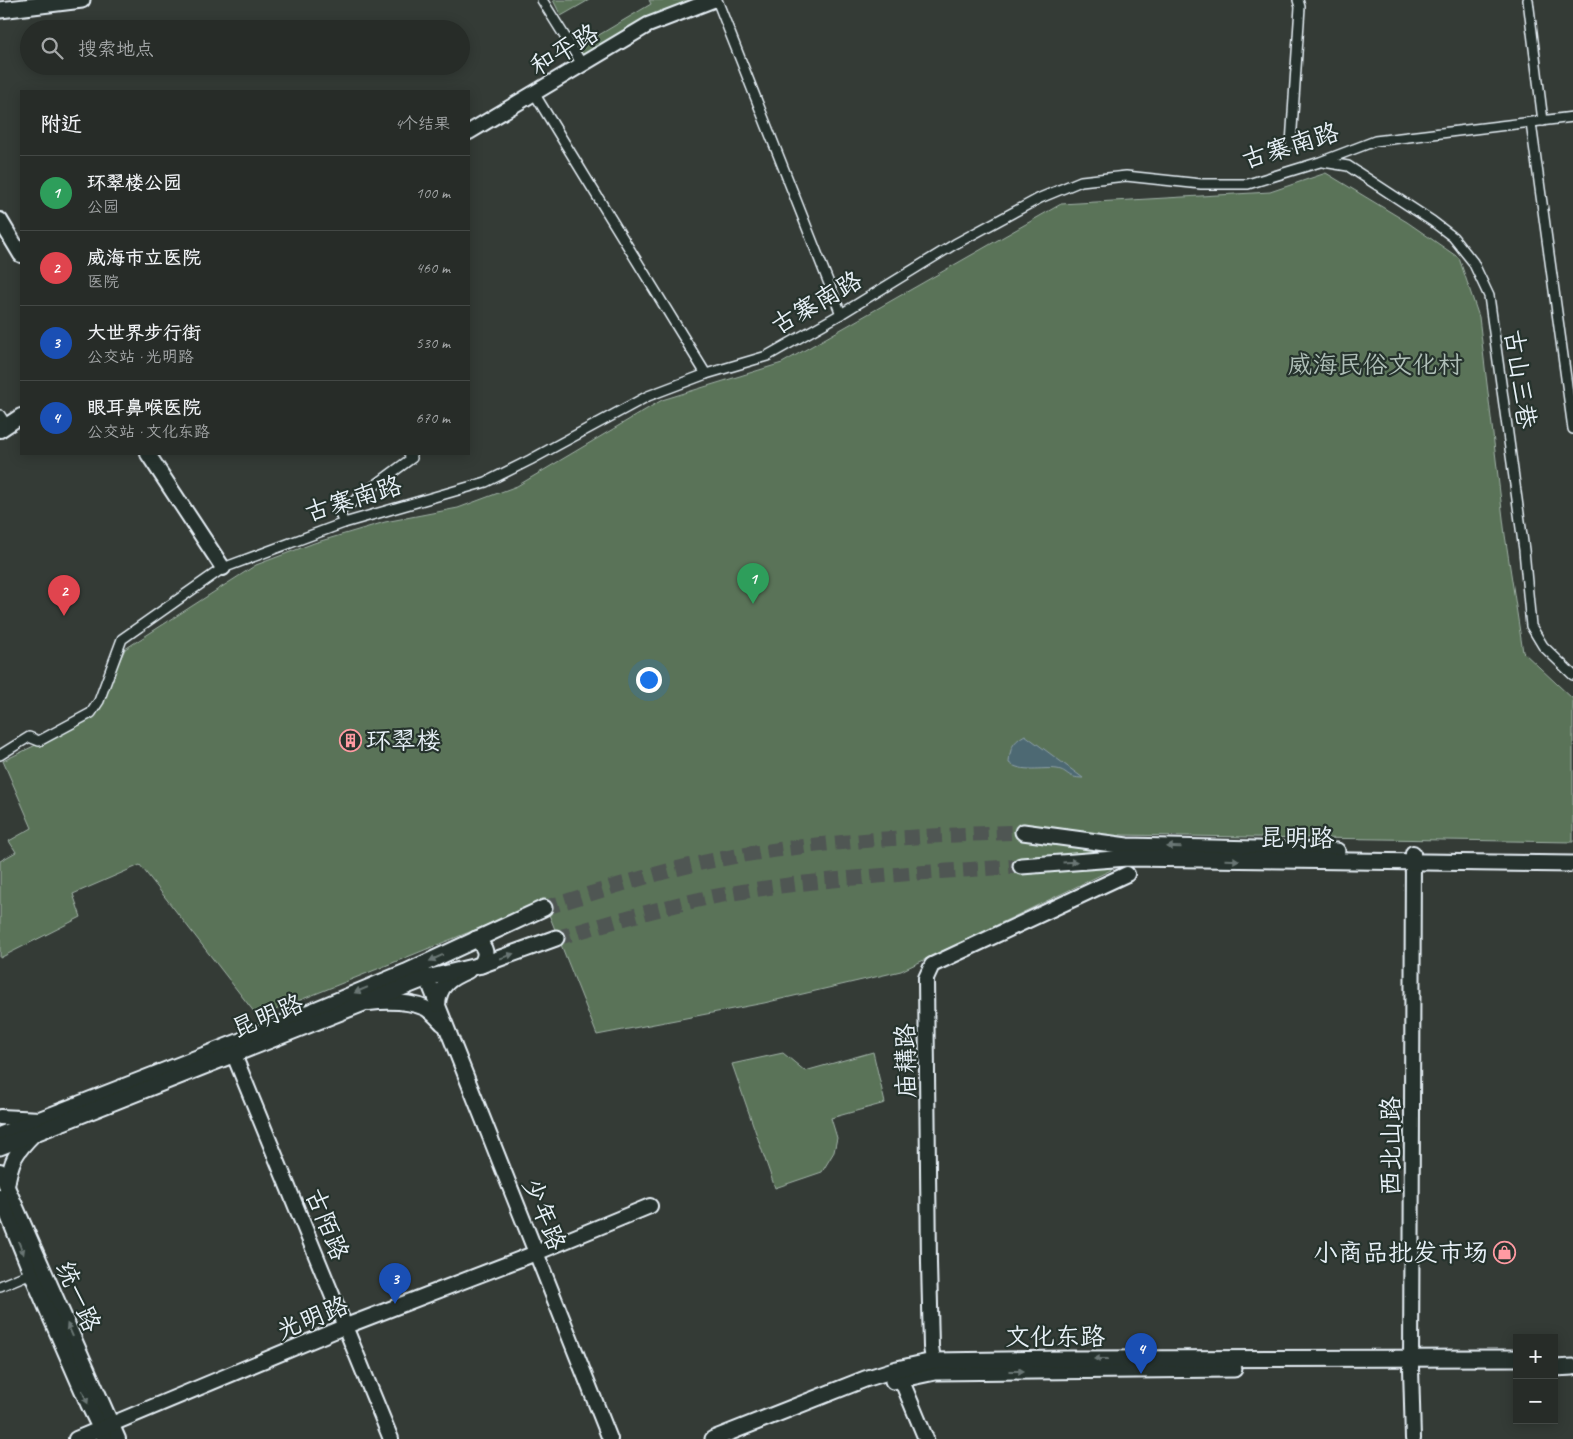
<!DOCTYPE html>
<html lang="zh">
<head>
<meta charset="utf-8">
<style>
  :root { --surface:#272c28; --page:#333834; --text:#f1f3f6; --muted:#a4a7a8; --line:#434845; --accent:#ff9aa2 }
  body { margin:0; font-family:Caveat,"LXGW WenKai TC",sans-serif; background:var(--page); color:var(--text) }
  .controls { position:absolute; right:15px; bottom:15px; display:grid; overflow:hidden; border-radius:0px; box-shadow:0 2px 12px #0003 }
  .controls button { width:45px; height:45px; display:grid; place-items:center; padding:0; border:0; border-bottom:1px solid var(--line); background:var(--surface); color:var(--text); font:25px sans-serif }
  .you { position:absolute; left:648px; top:679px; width:18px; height:18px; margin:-12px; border:4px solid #fff; border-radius:50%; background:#1a73e8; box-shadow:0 0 0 8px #1a73e833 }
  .badge { display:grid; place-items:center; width:32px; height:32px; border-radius:50%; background:var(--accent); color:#fff; font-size:16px; font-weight:700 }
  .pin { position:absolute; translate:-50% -41px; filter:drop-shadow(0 1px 2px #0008) }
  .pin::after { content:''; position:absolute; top:26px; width:18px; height:15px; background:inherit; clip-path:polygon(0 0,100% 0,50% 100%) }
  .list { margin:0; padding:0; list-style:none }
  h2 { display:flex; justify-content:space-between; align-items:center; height:65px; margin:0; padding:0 20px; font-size:21px }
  h2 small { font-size:16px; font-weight:400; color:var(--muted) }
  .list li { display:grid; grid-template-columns:32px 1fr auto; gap:15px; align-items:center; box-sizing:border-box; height:75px; padding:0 20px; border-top:1px solid var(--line) }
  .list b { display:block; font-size:19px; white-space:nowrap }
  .list p { margin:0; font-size:16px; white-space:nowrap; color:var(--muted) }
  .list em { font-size:16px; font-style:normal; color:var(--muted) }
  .icon { flex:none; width:28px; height:28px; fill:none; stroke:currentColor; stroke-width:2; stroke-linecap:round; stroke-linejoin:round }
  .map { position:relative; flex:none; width:1573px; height:1439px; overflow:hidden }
  .search { position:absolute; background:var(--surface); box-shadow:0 2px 12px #0003; left:20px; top:20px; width:450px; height:55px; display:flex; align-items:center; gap:12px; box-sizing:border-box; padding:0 18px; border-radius:28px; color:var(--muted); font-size:19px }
  .panel { position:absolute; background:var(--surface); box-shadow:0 2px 12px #0003; left:20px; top:90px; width:450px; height:365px; border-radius:0px }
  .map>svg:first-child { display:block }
  .green { fill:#5a7358; stroke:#a1b2a8 }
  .water { fill:#4e6973; stroke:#8c9fa8 }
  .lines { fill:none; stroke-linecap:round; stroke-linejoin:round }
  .primary-tunnel { stroke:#4f5653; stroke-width:15; stroke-dasharray:15 8; stroke-linecap:butt }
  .street-casing { stroke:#e8f1f8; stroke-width:12 }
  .secondary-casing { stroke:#e8f1f8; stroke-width:18 }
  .primary-casing { stroke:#e8f1f8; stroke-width:19 }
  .street { stroke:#26332d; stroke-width:9 }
  .secondary { stroke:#26332d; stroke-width:14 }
  .primary { stroke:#26332d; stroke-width:15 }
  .oneway { fill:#6a7674 }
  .labels { text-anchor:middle; stroke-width:4.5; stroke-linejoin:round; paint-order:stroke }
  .street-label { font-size:25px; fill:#e8f1f8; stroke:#26332d }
  .park-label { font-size:25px; fill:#afbfb8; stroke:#26332d }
  .poi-label { font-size:25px; fill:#e8f1f8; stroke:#26332d; text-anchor:start }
</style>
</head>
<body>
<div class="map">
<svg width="1573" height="1439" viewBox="0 0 1573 1439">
  <rect width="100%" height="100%" fill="#343b36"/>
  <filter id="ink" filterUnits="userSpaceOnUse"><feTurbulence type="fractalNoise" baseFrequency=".02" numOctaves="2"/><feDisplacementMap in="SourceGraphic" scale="10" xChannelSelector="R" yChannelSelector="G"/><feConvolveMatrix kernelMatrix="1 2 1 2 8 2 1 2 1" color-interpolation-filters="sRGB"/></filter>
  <g filter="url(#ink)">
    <g class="green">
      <polygon points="553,0 589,0 561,16"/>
      <polygon points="649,0 694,0 583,58 577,48 651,4"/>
      <polygon points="1326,173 1407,222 1459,258 1479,317 1505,535 1523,652 1573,699 1573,842 1120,835 1111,870 901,971 764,1003 597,1035 544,902 258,1017 140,865 73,894 81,917 0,958 0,861 16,852 9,841 32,828 3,761 93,717 125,649 256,565 314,543 385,522 458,508 517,486 662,400 782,363 1061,204 1270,192"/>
      <polygon points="873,1052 885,1103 831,1118 837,1138 834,1152 822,1172 775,1188 732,1064 783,1053 805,1071"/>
    </g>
    <path class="water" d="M1025,735L1083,778C1066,778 1069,771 1057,769C1042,767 1022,773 1009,763C1010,749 1012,742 1025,735Z"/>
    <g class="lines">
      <g class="primary-tunnel">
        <path d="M544,908C604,890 664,869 726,858C824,840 924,836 1023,832"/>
        <path d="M556,938C613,922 670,904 728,894C825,877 924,873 1021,866"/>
      </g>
      <defs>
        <g id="street">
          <polyline points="542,0 582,64"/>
          <polyline points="717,0 841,314"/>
          <polyline points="1528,0 1543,121"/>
          <polyline points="534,93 706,374"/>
          <polyline points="1531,123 1573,429"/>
          <polyline points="1291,144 1300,7 1298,0"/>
          <polyline points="1323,162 1348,166 1432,221 1453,237 1473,262 1489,296 1524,550 1531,626 1543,646 1573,675"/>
          <polyline points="0,415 7,426"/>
          <polyline points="344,523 339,512 412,458 409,454"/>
          <polyline points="0,755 29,737 39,741 91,713 99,701 122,639 223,568 344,523 486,482 530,460 648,396 706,374 767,356 841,314 955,244 1040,198 1081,181 1126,176 1201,184 1248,184 1320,162 1375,141 1573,117"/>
          <polyline points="0,1286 31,1273"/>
        </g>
        <g id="secondary">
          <polyline points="469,132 648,25 713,0"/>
          <polyline points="0,220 21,255"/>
          <polyline points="0,430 21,416"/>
          <polyline points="148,454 223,568"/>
          <polyline points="420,971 427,978 610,1439"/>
          <path d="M369,1003C387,1001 408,1001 425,1008C432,1012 438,1019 443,1024"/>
          <path d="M438,1005C439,985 451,978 468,971"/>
          <polyline points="234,1055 391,1439"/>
          <polyline points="0,1117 40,1119"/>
          <polyline points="0,1171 118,1439"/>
          <path d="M7,1186C11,1160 15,1153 34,1134"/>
          <polyline points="0,1196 31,1273 88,1404 105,1439"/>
          <polyline points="935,1371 931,1347 929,1263 926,978 932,965 1127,874"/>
          <polyline points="901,1379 926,1439"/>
          <polyline points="76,1439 346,1326 536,1253 650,1206"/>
          <polyline points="1413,1439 1411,1368 1413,853"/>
        </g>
        <g id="primary">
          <polyline points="0,10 82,0"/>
          <polyline points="1023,832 1127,846 1337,851"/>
          <polyline points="1021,866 1127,858 1573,864"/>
          <path d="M476,939C486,948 488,954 481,965"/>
          <polyline points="0,1135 238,1042 406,972 544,908"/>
          <polyline points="0,1147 427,978 481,965 556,938"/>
          <polyline points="1554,1368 1573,1367"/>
          <polyline points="893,1381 935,1372 1234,1369"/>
          <polyline points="713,1439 865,1379 897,1369 933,1361 1067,1359 1517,1358"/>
        </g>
      </defs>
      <use href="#street" class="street-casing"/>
      <use href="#secondary" class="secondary-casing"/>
      <use href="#primary" class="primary-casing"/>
      <use href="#street" class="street"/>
      <use href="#secondary" class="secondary"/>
      <use href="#primary" class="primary"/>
    </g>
    <defs><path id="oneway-solid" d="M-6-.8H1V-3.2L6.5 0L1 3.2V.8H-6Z" transform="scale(1.25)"/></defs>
    <g class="oneway">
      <use href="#oneway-solid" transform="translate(1174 847) rotate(-179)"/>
      <use href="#oneway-solid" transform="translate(1232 860) rotate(1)"/>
      <use href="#oneway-solid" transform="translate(1070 862) rotate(-4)"/>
      <use href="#oneway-solid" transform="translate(507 956) rotate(-20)"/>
      <use href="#oneway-solid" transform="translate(436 958) rotate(155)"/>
      <use href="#oneway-solid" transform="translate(361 990) rotate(157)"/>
      <use href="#oneway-solid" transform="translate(21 1248) rotate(68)"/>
      <use href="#oneway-solid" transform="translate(70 1330) rotate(-114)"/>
      <use href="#oneway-solid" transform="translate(1101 1359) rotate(-180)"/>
      <use href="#oneway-solid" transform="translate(1017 1371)"/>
      <use href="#oneway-solid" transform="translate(85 1397) rotate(66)"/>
    </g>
  </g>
  <defs>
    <symbol id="building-ring" viewBox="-11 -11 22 22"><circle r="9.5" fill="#26332d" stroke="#ff9aa2" stroke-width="1.5"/><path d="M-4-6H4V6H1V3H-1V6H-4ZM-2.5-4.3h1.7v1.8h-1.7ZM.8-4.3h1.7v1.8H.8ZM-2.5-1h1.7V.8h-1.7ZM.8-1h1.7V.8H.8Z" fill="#ff9aa2"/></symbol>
    <symbol id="shop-ring" viewBox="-11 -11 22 22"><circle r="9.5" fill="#26332d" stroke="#ff9aa2" stroke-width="1.5"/><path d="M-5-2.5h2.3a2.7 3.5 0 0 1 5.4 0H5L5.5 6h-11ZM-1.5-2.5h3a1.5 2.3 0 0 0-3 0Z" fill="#ff9aa2"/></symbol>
  </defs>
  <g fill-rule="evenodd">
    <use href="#building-ring" x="338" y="728" width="25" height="25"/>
    <use href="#shop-ring" x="1492" y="1240" width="25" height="25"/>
  </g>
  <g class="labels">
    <g class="street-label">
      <text transform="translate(564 49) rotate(-31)" y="9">和平路</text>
      <text transform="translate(1290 145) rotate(-17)" y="9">古寨南路</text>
      <text transform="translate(816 302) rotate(-30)" y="9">古寨南路</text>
      <text transform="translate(1521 379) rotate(82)" y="9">古山三巷</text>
      <text transform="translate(353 498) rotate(-17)" y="9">古寨南路</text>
      <text transform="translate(1297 837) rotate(1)" y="9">昆明路</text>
      <text transform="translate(267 1015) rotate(-22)" y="9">昆明路</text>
      <text transform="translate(905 1061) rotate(-91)" y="9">庙耩路</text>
      <text transform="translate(1390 1146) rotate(-90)" y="9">西北山路</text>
      <text transform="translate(545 1214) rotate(68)" y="9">少年路</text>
      <text transform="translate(328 1224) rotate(68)" y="9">古陌路</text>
      <text transform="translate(79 1296) rotate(66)" y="9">统一路</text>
      <text transform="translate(312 1317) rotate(-22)" y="9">光明路</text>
      <text x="1055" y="1345">文化东路</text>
    </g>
    <g class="park-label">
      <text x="1375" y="373">威海民俗文化村</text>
    </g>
    <g class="poi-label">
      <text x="366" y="749">环翠楼</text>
      <text x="1488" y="1261" text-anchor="end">小商品批发市场</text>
    </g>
  </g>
</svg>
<div class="controls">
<button>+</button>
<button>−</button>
</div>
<div class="you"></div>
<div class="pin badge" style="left:753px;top:604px;background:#2e9e5b">1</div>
<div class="pin badge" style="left:64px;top:616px;background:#e0444e">2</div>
<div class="pin badge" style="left:395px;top:1304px;background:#1a4fb4">3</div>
<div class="pin badge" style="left:1141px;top:1374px;background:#1a4fb4">4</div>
<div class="search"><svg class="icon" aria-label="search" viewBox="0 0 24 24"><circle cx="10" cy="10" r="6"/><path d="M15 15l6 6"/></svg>搜索地点</div>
<section class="panel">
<h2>附近<small>4个结果</small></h2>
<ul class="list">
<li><span class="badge" style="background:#2e9e5b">1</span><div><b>环翠楼公园</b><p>公园</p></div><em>100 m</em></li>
<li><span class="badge" style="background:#e0444e">2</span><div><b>威海市立医院</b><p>医院</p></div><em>460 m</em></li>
<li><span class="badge" style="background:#1a4fb4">3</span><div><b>大世界步行街</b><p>公交站 · 光明路</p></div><em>530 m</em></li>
<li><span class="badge" style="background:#1a4fb4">4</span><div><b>眼耳鼻喉医院</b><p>公交站 · 文化东路</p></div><em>670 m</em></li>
</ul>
</section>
</div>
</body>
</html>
